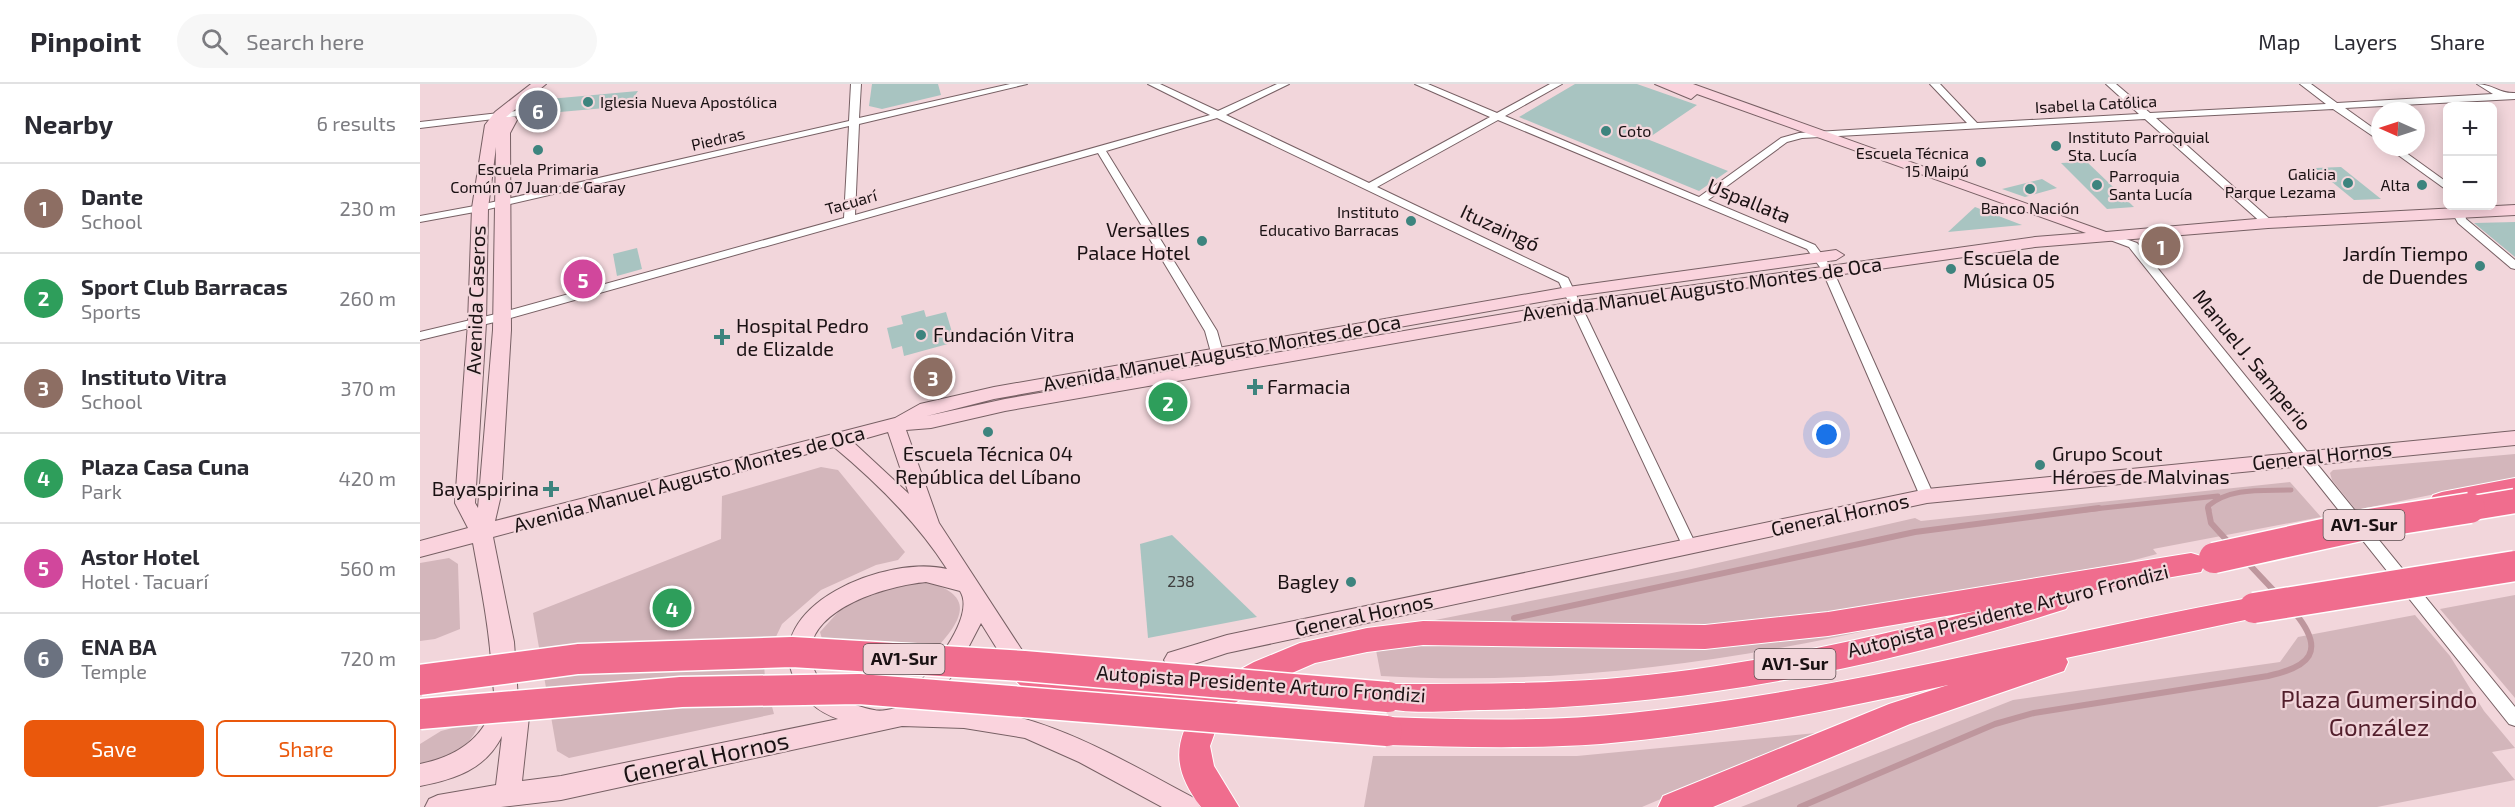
<!DOCTYPE html>
<html lang="en">
<head>
<meta charset="utf-8">
<style>
  :root { --surface:#fff; --page:#f7f7f7; --text:#2b2b33; --muted:#7c7c81; --line:#e1e1e2; --accent:#ea580c }
  body { margin:0; font-family:"Exo 2",sans-serif; background:var(--page); color:var(--text) }
  .controls { position:absolute; right:18px; top:18px; display:grid; overflow:hidden; border-radius:9px; box-shadow:0 3px 15px #0003 }
  .controls button { width:54px; height:54px; display:grid; place-items:center; padding:0; border:0; border-bottom:2px solid var(--line); background:var(--surface); color:var(--text); font:30px sans-serif }
  .compass { position:absolute; left:1951px; top:18px; width:54px; height:54px; border-radius:50%; background:var(--surface); box-shadow:0 3px 15px #0003; rotate:273deg }
  .you { position:absolute; left:1407px; top:351px; width:21px; height:21px; margin:-15px; border:4px solid #fff; border-radius:50%; background:#1a73e8; box-shadow:0 0 0 9px #1a73e833 }
  .badge { display:grid; place-items:center; width:39px; height:39px; border-radius:50%; background:var(--accent); color:#fff; font-size:20px; font-weight:700 }
  .pin { position:absolute; translate:-50% -50%; border:3px solid #fff; box-shadow:0 2px 6px #0006 }
  .list { margin:0; padding:0; list-style:none }
  h2 { display:flex; justify-content:space-between; align-items:center; height:78px; margin:0; padding:0 24px; font-size:26px }
  h2 small { font-size:20px; font-weight:400; color:var(--muted) }
  .list li { display:grid; grid-template-columns:39px 1fr auto; gap:18px; align-items:center; box-sizing:border-box; height:90px; padding:0 24px; border-top:2px solid var(--line) }
  .list b { display:block; font-size:22px; white-space:nowrap }
  .list p { margin:0; font-size:20px; white-space:nowrap; color:var(--muted) }
  .list em { font-size:20px; font-style:normal; color:var(--muted) }
  .actions { display:flex; gap:12px; padding:18px 24px }
  .actions a { flex:1; padding:14px 0; border:2px solid var(--accent); border-radius:9px; text-align:center; font-size:21px; color:var(--accent) }
  .actions .main { background:var(--accent); color:#fff }
  .icon { flex:none; width:33px; height:33px; fill:none; stroke:currentColor; stroke-width:2; stroke-linecap:round; stroke-linejoin:round }
  .map { position:relative; flex:none; width:2095px; height:723px; overflow:hidden }
  header { display:flex; align-items:center; gap:36px; box-sizing:border-box; height:84px; padding:0 30px; background:var(--surface); border-bottom:2px solid var(--line) }
  header strong { font-size:28px }
  nav { display:flex; gap:33px; margin-inline-start:auto; font-size:21px }
  .search { width:420px; height:54px; background:var(--page); display:flex; align-items:center; gap:15px; box-sizing:border-box; padding:0 21px; border-radius:33px; color:var(--muted); font-size:22px }
  main { display:flex }
  aside { flex:1; background:var(--surface) }
  .map>svg:first-child { display:block }
  .green { fill:#d3b6bb }
  .lines { fill:none; stroke-linecap:round; stroke-linejoin:round }
  .stream-far1 { stroke:#be969d; stroke-width:5 }
  .stream { stroke:#be969d; stroke-width:6 }
  .building { fill:#a8c4c1 }
  .street-casing { stroke:#776064; stroke-width:2 }
  .secondary-casing { stroke:#776064; stroke-width:2 }
  .highway-casing { stroke:#fff; stroke-width:2 }
  .street { fill:#fff; fill-rule:evenodd }
  .secondary { fill:#fad3dd; fill-rule:evenodd }
  .highway { fill:#f06d8e; fill-rule:evenodd }
  .highway-bridge-far1-casing { stroke:#fff; stroke-width:27; stroke-linecap:butt }
  .highway-bridge-casing { stroke:#fff; stroke-width:33; stroke-linecap:butt }
  .highway-bridge-far1 { stroke:#f06d8e; stroke-width:24 }
  .highway-bridge { stroke:#f06d8e; stroke-width:30 }
  .poi-dot { fill:#3d847e; stroke:#f2d6db; stroke-width:2 }
  .labels { text-anchor:middle; stroke-width:4.5; stroke-linejoin:round; paint-order:stroke }
  .far-poi-label { font-size:16px; fill:#1a1113; stroke:#f2d6db; text-anchor:start }
  .far-street-label { font-size:16px; fill:#1a1113; stroke:#f2d6db }
  .number-label { font-size:16px; fill:#3e3e3e }
  .shield { fill:#f2d6db; stroke:#5b4c4f; stroke-width:1.5 }
  .shield-label { font-size:18px; font-weight:bold; fill:#1a1113 }
  .street-label { font-size:20px; fill:#1a1113; stroke:#f2d6db }
  .poi-label { font-size:20px; fill:#1a1113; stroke:#f2d6db; text-anchor:start }
  .near-park-label { font-size:24px; fill:#521e2b; stroke:#f2d6db }
  .near-street-label { font-size:24px; fill:#1a1113; stroke:#f2d6db }
</style>
</head>
<body>
<header>
<strong>Pinpoint</strong>
<div class="search"><svg class="icon" aria-label="search" viewBox="0 0 24 24"><circle cx="10" cy="10" r="6"/><path d="M15 15l6 6"/></svg>Search here</div>
<nav><a>Map</a><a>Layers</a><a>Share</a></nav>
</header>
<main>
<aside>
<h2>Nearby<small>6 results</small></h2>
<ul class="list">
<li><span class="badge" style="background:#8d6e63">1</span><div><b>Dante</b><p>School</p></div><em>230 m</em></li>
<li><span class="badge" style="background:#2e9e5b">2</span><div><b>Sport Club Barracas</b><p>Sports</p></div><em>260 m</em></li>
<li><span class="badge" style="background:#8d6e63">3</span><div><b>Instituto Vitra</b><p>School</p></div><em>370 m</em></li>
<li><span class="badge" style="background:#2e9e5b">4</span><div><b>Plaza Casa Cuna</b><p>Park</p></div><em>420 m</em></li>
<li><span class="badge" style="background:#d1479c">5</span><div><b>Astor Hotel</b><p>Hotel · Tacuarí</p></div><em>560 m</em></li>
<li><span class="badge" style="background:#6b7280">6</span><div><b>ENA BA</b><p>Temple</p></div><em>720 m</em></li>
</ul>
<div class="actions"><a class="main">Save</a><a>Share</a></div>
</aside>
<div class="map">
<svg width="2095" height="723" viewBox="0 0 2095 723">
  <rect width="100%" height="100%" fill="#f2d6db"/>
  <g class="green">
    <polygon points="2095,370 2095,394 1936,426 1912,396 1910,389 1913,386"/>
    <polygon points="401,383 418,386 485,468 478,476 456,481 401,506 362,540 344,578 345,596 354,630 149,674 137,667 113,529 301,455 302,412"/>
    <polygon points="1870,398 1901,433 1733,465 1737,470 1703,479 1412,530 1262,545 985,542 1267,486 1495,434 1501,437"/>
    <polygon points="29,474 38,480 40,545 15,555 0,557 0,479"/>
    <path d="M507,498C550,510 547,530 520,560L402,555L400,548L419,527L440,516L474,503Z"/>
    <polygon points="2095,511 2095,614 2020,525"/>
    <polygon points="1995,531 2030,572 2064,627 2095,664 2072,668 2095,696 1957,723 1321,723 1593,616 1860,578 1878,553"/>
    <path d="M1472,541C1305,579 1133,602 961,592L956,566L988,557Z"/>
    <path d="M60,637C51,666 27,673 0,681V660L21,647Z"/>
    <polygon points="1396,649 1222,723 944,723 953,672 1157,672"/>
  </g>
  <g class="lines">
    <g class="stream-far1">
      <polyline points="1664,426 1798,412"/>
      <path d="M1789,426L1788,422C1811,403 1843,407 1871,406"/>
    </g>
    <g class="stream">
      <polyline points="1788,424 1791,439 1811,461"/>
      <polyline points="1825,476 1858,511"/>
      <polyline points="1094,534 1495,448 1679,424"/>
      <path d="M1380,723L1575,640L1614,629L1848,592C1889,583 1907,568 1875,529"/>
    </g>
  </g>
  <g class="building">
    <polygon points="452,0 518,0 521,11 462,25 449,22"/>
    <polygon points="1155,0 1217,0 1277,21 1227,55 1308,87 1279,107 1099,33"/>
    <polygon points="218,7 208,22 117,30 129,15"/>
    <polygon points="1663,78 1667,78 1714,123 1687,125 1641,79"/>
    <polygon points="1921,83 1961,115 1934,116 1895,84"/>
    <polygon points="1622,95 1637,104 1605,113 1582,105"/>
    <polygon points="1555,123 1602,141 1528,148"/>
    <polygon points="2095,138 2095,173 2054,139"/>
    <polygon points="217,164 222,185 197,192 193,170"/>
    <polygon points="504,226 506,233 526,228 535,258 484,272 482,262 472,265 467,244 483,240 481,232"/>
    <polygon points="752,451 837,533 728,554 720,460"/>
  </g>
  <g class="lines">
    <defs>
      <g id="street">
        <path d="M431,0H441L439,34L590,0H607L439,40L435,131L790,31L728,0H740L798,27L857,0H869L806,31L949,99L1070,33L995,0H1008L1077,29L1130,0H1142L1085,32L1279,113L1361,54L1379,49L1547,39L1510,0H1520L1557,39L1719,30L1686,0H1696L1730,29L1906,20L1880,0H1891L1917,19L2073,10L2057,0C2072,0 2080,10 2095,9V15L1925,24L1960,49V57L1913,25L1736,34L1852,137L1853,139L1848,142L1844,141L1725,35L1382,54L1367,58L1288,116L1395,161L1412,184L1514,412L1512,416H1502L1500,412L1402,186L1387,165L1078,36L957,103L1148,194L1277,463L1275,467H1265L1263,463L1139,198L797,34L686,67L797,247L807,283L805,286H797L795,283L785,247L678,69L87,235L0,256V248L80,229L424,134L429,42L60,127L0,138V132L60,121L429,37Z"/>
        <polygon points="96,27 101,30 99,32 0,44 0,38"/>
        <polygon points="1967,63 1978,63 2028,99 2028,107"/>
        <polygon points="2033,122 2043,122 2046,135 2095,176 2095,185 2091,184 2038,139 2033,130"/>
        <polygon points="1686,148 1717,159 2095,623 2095,642 2089,640 1709,163 1682,153 1682,149"/>
      </g>
      <g id="secondary">
        <path d="M111,0H126L86,33H95L97,36L90,49L91,246L81,411L75,437L475,334L500,320L574,303L1148,203L1416,166L1424,171L1416,176L1148,213L574,315L507,332L585,315L1154,218L1615,153L1666,149L1277,10L1271,15L1235,0H1273L1686,148L1848,134L2095,121V131L1848,144L1615,163L1154,228L585,327L511,344L486,346L519,439L609,577L605,584L597,587L589,584L561,539L536,587L509,621C616,622 685,667 776,715L780,723H742L659,678L605,654L544,644L482,642L141,716L81,723H5L9,715L18,711L76,701L82,652C65,686 35,695 0,702V680C34,673 64,656 74,619C75,611 73,600 72,591C70,547 61,503 53,459L0,473V457L48,444L35,419L48,239L52,124L65,41L75,28ZM76,63L73,246L58,424L55,419L66,239L68,124ZM468,348L489,410L433,358ZM414,363C456,398 497,438 527,485C469,470 338,521 375,596C385,617 397,627 418,635L141,692L102,697L109,633L98,615L94,558L73,453ZM506,498L540,507C557,533 508,590 490,609L487,616L490,621C478,622 464,629 454,626C433,622 407,611 397,592C365,531 463,502 506,498Z"/>
        <polygon points="2095,347 2095,361 1507,419 807,569 756,586 748,583 744,576 748,569 807,551 1507,405"/>
      </g>
      <g id="highway">
        <polygon points="2095,394 2095,412 2022,428 2013,425 2009,418 2013,411 2022,408"/>
        <path d="M1771,469L1781,472L1785,480L1781,488L1648,511L1651,517L1646,525C1459,585 1262,623 1065,626C1034,626 986,632 957,622L952,613L957,604L968,600C1041,600 1113,600 1186,595C1311,585 1435,558 1556,527L1408,552L1285,565L1003,561L947,568L895,579L856,596L811,621L795,648L790,662L794,682L819,723H781C752,685 753,659 778,620C715,627 617,647 582,577L586,568L597,565L608,568L634,592L647,598L708,600L785,593L797,598L834,578L880,559L947,544L1003,537L1285,541L1408,528Z"/>
        <path d="M1834,513L1844,516L1849,524L1844,532L1646,574L1648,578L1644,587L1490,640L1293,723H1238L1243,712L1469,620L1528,601C1414,626 1298,650 1181,660C1110,665 1038,663 967,661L956,657L951,647L956,637L967,633C1048,636 1130,638 1211,629C1421,607 1626,551 1834,513Z"/>
      </g>
    </defs>
    <use href="#street" class="street-casing"/>
    <use href="#secondary" class="secondary-casing"/>
    <use href="#highway" class="highway-casing"/>
    <use href="#street" class="street"/>
    <use href="#secondary" class="secondary"/>
    <use href="#highway" class="highway"/>
    <defs>
      <polyline id="highway-bridge-far1" points="2041,426 2095,417"/>
      <g id="highway-bridge">
        <polyline points="1794,474 1949,440 2050,424"/>
        <polyline points="1834,524 2095,482"/>
        <polyline points="0,596 158,575 372,568 604,582 968,613"/>
        <polyline points="0,630 261,608 439,605 967,647"/>
      </g>
    </defs>
    <use href="#highway-bridge-far1" class="highway-bridge-far1-casing"/>
    <use href="#highway-bridge" class="highway-bridge-casing"/>
    <use href="#highway-bridge-far1" class="highway-bridge-far1"/>
    <use href="#highway-bridge" class="highway-bridge"/>
  </g>
  <g class="poi-dot">
    <circle cx="168" cy="18" r="6"/>
    <circle cx="1186" cy="47" r="6"/>
    <circle cx="1636" cy="62" r="6"/>
    <circle cx="118" cy="66" r="6"/>
    <circle cx="1561" cy="78" r="6"/>
    <circle cx="1928" cy="99" r="6"/>
    <circle cx="1677" cy="101" r="6"/>
    <circle cx="2002" cy="101" r="6"/>
    <circle cx="1610" cy="105" r="6"/>
    <circle cx="991" cy="137" r="6"/>
    <circle cx="782" cy="157" r="6"/>
    <circle cx="2060" cy="182" r="6"/>
    <circle cx="1531" cy="185" r="6"/>
    <circle cx="501" cy="251" r="6"/>
    <path d="M299 244h6v6h6v6h-6v6h-6v-6h-6v-6h6z"/>
    <path d="M832 294h6v6h6v6h-6v6h-6v-6h-6v-6h6z"/>
    <circle cx="568" cy="348" r="6"/>
    <circle cx="1620" cy="381" r="6"/>
    <path d="M128 396h6v6h6v6h-6v6h-6v-6h-6v-6h6z"/>
    <circle cx="931" cy="498" r="6"/>
  </g>
  <g class="labels">
    <g class="far-poi-label">
      <text x="180" y="24">Iglesia Nueva Apostólica</text>
      <text x="1198" y="53">Coto</text>
      <text x="1648" y="59">Instituto Parroquial<tspan x="1648" dy="18">Sta. Lucía</tspan></text>
      <text x="1549" y="75" text-anchor="end">Escuela Técnica<tspan x="1549" dy="18">15 Maipú</tspan></text>
      <text x="118" y="91" text-anchor="middle">Escuela Primaria<tspan x="118" dy="18">Común 07 Juan de Garay</tspan></text>
      <text x="1916" y="96" text-anchor="end">Galicia<tspan x="1916" dy="18">Parque Lezama</tspan></text>
      <text x="1689" y="98">Parroquia<tspan x="1689" dy="18">Santa Lucía</tspan></text>
      <text x="1990" y="107" text-anchor="end">Alta</text>
      <text x="1610" y="130" text-anchor="middle">Banco Nación</text>
      <text x="979" y="134" text-anchor="end">Instituto<tspan x="979" dy="18">Educativo Barracas</tspan></text>
    </g>
    <g class="far-street-label">
      <text transform="translate(1676 20) rotate(-3)" y="6">Isabel la Católica</text>
      <text transform="translate(298 55) rotate(-13)" y="6">Piedras</text>
      <text transform="translate(431 118) rotate(-16)" y="6">Tacuarí</text>
    </g>
    <g class="number-label">
      <text x="761" y="503">238</text>
    </g>
    <g class="shield">
      <rect x="1903.5" y="426" width="81" height="30" rx="4.5"/>
      <rect x="443.5" y="560" width="81" height="30" rx="4.5"/>
      <rect x="1334.5" y="565" width="81" height="30" rx="4.5"/>
    </g>
    <g class="shield-label">
      <text x="1944" y="447">AV1-Sur</text>
      <text x="484" y="581">AV1-Sur</text>
      <text x="1375" y="586">AV1-Sur</text>
    </g>
    <g class="street-label">
      <text transform="translate(1329 117) rotate(22)" y="7">Uspallata</text>
      <text transform="translate(1080 144) rotate(25)" y="7">Ituzaingó</text>
      <text transform="translate(1282 205) rotate(-8)" y="7">Avenida Manuel Augusto Montes de Oca</text>
      <text transform="translate(56 216) rotate(-88)" y="7">Avenida Caseros</text>
      <text transform="translate(802 269) rotate(-10)" y="7">Avenida Manuel Augusto Montes de Oca</text>
      <text transform="translate(1832 276) rotate(51)" y="7">Manuel J. Samperio</text>
      <text transform="translate(1902 372) rotate(-6)" y="7">General Hornos</text>
      <text transform="translate(269 395) rotate(-15)" y="7">Avenida Manuel Augusto Montes de Oca</text>
      <text transform="translate(1420 431) rotate(-12)" y="7">General Hornos</text>
      <text transform="translate(1588 527) rotate(-14)" y="7">Autopista Presidente Arturo Frondizi</text>
      <text transform="translate(944 531) rotate(-12)" y="7">General Hornos</text>
      <text transform="translate(841 600) rotate(4)" y="7">Autopista Presidente Arturo Frondizi</text>
    </g>
    <g class="poi-label">
      <text x="770" y="153" text-anchor="end">Versalles<tspan x="770" dy="23">Palace Hotel</tspan></text>
      <text x="2048" y="177" text-anchor="end">Jardín Tiempo<tspan x="2048" dy="23">de Duendes</tspan></text>
      <text x="1543" y="181">Escuela de<tspan x="1543" dy="23">Música 05</tspan></text>
      <text x="316" y="249">Hospital Pedro<tspan x="316" dy="23">de Elizalde</tspan></text>
      <text x="513" y="258">Fundación Vitra</text>
      <text x="847" y="310">Farmacia</text>
      <text x="568" y="377" text-anchor="middle">Escuela Técnica 04<tspan x="568" dy="23">República del Líbano</tspan></text>
      <text x="1632" y="377">Grupo Scout<tspan x="1632" dy="23">Héroes de Malvinas</tspan></text>
      <text x="119" y="412" text-anchor="end">Bayaspirina</text>
      <text x="919" y="505" text-anchor="end">Bagley</text>
    </g>
    <g class="near-park-label">
      <text x="1959" y="624">Plaza Gumersindo<tspan x="1959" dy="28">González</tspan></text>
    </g>
    <g class="near-street-label">
      <text transform="translate(286 674) rotate(-12)" y="8">General Hornos</text>
    </g>
  </g>
</svg>
<div class="controls">
<button>+</button>
<button>−</button>
</div>
<svg class="compass" viewBox="-18 -18 36 36"><path d="M0-13l5 13h-10z" fill="#e53935"/><path d="M0 13l5-13h-10z" fill="#7c7c81"/></svg>
<div class="you"></div>
<div class="pin badge" style="left:1741px;top:162px;background:#8d6e63">1</div>
<div class="pin badge" style="left:748px;top:318px;background:#2e9e5b">2</div>
<div class="pin badge" style="left:513px;top:293px;background:#8d6e63">3</div>
<div class="pin badge" style="left:252px;top:524px;background:#2e9e5b">4</div>
<div class="pin badge" style="left:163px;top:195px;background:#d1479c">5</div>
<div class="pin badge" style="left:118px;top:26px;background:#6b7280">6</div>
</div>
</main>
</body>
</html>
